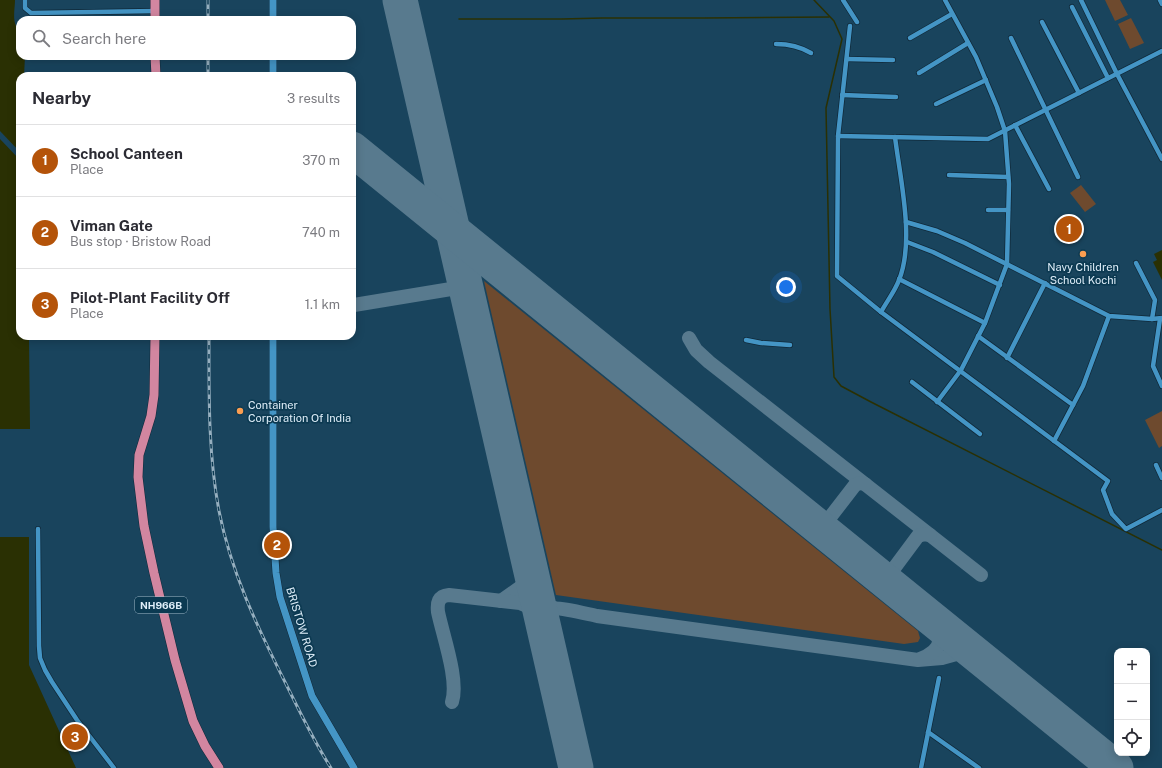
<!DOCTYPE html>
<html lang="en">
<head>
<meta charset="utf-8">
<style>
  :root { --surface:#fff; --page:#f7f7f7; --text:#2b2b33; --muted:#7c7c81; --line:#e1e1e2; --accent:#b45309 }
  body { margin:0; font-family:"Public Sans",sans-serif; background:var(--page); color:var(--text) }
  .controls { position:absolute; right:12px; bottom:12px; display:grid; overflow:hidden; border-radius:8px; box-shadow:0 2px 10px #0003 }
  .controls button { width:36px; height:36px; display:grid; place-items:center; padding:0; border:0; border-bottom:1px solid var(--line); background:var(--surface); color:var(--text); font:20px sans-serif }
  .you { position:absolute; left:786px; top:287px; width:14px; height:14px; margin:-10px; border:3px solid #fff; border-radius:50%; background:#1a73e8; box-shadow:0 0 0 6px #1a73e833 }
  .badge { display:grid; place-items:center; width:26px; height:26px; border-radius:50%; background:var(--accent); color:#fff; font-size:13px; font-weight:700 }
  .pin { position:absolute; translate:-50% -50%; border:2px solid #fff; box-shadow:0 1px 4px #0006 }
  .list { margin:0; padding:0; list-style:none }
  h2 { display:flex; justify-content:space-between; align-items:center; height:52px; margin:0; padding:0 16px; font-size:17px }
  h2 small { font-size:13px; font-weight:400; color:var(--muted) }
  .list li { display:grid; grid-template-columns:26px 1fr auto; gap:12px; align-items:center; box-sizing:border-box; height:72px; padding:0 16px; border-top:1px solid var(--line) }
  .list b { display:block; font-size:15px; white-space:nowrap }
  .list p { margin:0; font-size:13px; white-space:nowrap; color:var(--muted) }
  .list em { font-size:13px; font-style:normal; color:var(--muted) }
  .icon { flex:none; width:22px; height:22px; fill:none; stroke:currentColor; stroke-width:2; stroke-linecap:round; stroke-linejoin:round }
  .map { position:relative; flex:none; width:1162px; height:768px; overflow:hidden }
  .search { position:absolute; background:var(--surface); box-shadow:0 2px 10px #0003; left:16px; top:16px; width:340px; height:44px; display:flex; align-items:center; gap:10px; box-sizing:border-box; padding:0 14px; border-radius:12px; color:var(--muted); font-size:15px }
  .panel { position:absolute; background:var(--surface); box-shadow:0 2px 10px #0003; left:16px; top:72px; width:340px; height:268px; border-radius:12px }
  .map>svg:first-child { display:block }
  .green { fill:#6e4a2e }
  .water { fill:#2a3003 }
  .pier { fill:#19445d }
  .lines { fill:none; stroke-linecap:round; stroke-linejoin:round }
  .stream { stroke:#2a3003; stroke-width:1.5 }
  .taxiway { stroke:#587a8e; stroke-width:14 }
  .runway { stroke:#587a8e; stroke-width:35 }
  .street-casing { stroke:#102939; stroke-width:6 }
  .secondary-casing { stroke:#102939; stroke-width:8 }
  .highway-casing { stroke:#102939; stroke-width:10 }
  .street { stroke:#4495c5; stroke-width:4.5 }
  .secondary { stroke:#4495c5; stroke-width:7 }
  .highway { stroke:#d286a0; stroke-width:9 }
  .rail-casing { stroke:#96afbf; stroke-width:3 }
  .rail { stroke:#0c3a52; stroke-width:1.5; stroke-dasharray:4.5; stroke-linecap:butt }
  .poi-dot { fill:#fb9e51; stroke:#0c3a52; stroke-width:1.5 }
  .labels { text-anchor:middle; stroke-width:3.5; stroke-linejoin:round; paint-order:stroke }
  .shield { fill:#0c3a52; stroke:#a0b8c7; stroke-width:1 }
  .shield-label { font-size:10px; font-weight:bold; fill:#dfeef9 }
  .poi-label { font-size:11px; fill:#dfeef9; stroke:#0c3a52 }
  .street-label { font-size:11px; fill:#dfeef9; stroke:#0c3a52 }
</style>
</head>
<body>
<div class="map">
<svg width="1162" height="768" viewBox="0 0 1162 768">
  <rect width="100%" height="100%" fill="#19445d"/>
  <g class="green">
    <polygon points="1105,0 1120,0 1128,15 1115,21"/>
    <polygon points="1131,18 1144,43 1130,49 1118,24"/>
    <polygon points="1081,185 1096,204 1085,212 1070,193"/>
    <polygon points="484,281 918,631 920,638 918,642 904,644 556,595"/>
    <polygon points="1162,411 1162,446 1159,448 1145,420"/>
  </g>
  <g class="water">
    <path d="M0,0H15C15,9 11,25 20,30V56H25L24,76H20V336H29L30,429H0Z"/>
    <polygon points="1162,250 1162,280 1153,262 1157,260 1154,254"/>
    <polygon points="0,537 29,537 29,665 76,768 0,768"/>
  </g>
  <polygon class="pier" points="0,131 20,152 20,160 0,139"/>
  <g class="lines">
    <g class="stream">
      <polyline points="814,0 834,21 842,39 826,108 830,309 834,377 841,386 871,402 1162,550"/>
      <polyline points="459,19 562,19 602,18 704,18 829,17"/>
    </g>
    <g class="taxiway">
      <polyline points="451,289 458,283 462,271"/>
      <path d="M354,305L451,289C459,290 465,293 469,300"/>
      <polyline points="689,338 696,350 709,362 981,575"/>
      <polyline points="827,534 826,527 828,520 855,485 860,483 865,484"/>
      <polyline points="890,585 889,577 892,571 918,536 924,534 930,535"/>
      <polyline points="536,595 542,603 556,609"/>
      <polyline points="501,601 532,579"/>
      <path d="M542,622C542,616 542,611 549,609C557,606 587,614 597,616L918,660L942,658L960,653H966L989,664"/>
      <path d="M920,659C948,648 941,634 927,615"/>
      <path d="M452,702C459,680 443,636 438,612C437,603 438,596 449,595L520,603L532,608L536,612L542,622"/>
    </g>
    <g class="runway">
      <polyline points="400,0 576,768"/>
      <polyline points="352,149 1116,768"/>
    </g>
    <defs>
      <g id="street">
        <polyline points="25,0 25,8 31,13 155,11"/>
        <polyline points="843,0 857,22"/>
        <polyline points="1081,0 1117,74 1162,159"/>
        <polyline points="1160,0 1162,4"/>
        <polyline points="1072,7 1108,78"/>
        <polyline points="1042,22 1079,93"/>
        <polyline points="850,26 838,136 837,276 881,312 1108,481 1103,490 1112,514 1126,529 1162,510"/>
        <polyline points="910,38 952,14"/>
        <polyline points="1011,38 1078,177"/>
        <path d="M776,44C789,44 799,46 811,53"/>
        <polyline points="847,59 893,60"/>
        <polyline points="919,73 968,43"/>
        <polyline points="842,95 896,97"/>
        <polyline points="936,104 986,80"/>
        <polyline points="1015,125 1049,189"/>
        <polyline points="838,136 988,139 1162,51"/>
        <polyline points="949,175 1008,177"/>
        <polyline points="988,210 1008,210"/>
        <polyline points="906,222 937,231 965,243 1109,316 1152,319 1162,318"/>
        <polyline points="907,242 933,252 1000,285"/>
        <polyline points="1136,263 1155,300 1152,319"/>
        <polyline points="899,279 985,323"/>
        <path d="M881,312C887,301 895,291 899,280C915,241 900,178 895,137"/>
        <polyline points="1160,319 1153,366 1162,386"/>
        <polyline points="978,336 1073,405"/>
        <polyline points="746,340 761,343 790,345"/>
        <polyline points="1007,358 1045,283"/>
        <polyline points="912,382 980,434"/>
        <polyline points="937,402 961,370 985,323 1007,264 1009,184 1005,131 997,107 976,57 945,0"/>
        <polyline points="1054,441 1083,386 1109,316"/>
        <polyline points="1156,465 1162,478"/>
        <polyline points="38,529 39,646 40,658 45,670 52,682 77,720 114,768"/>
        <polyline points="928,732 979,768"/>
        <polyline points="921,768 939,678"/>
      </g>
      <g id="secondary">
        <polyline points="273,0 273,20"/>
        <polyline points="273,56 273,76"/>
        <polyline points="273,336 273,527 276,573 280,597 312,696 354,768"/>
      </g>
      <g id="highway">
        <polyline points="155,0 155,20"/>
        <polyline points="155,56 156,76"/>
        <polyline points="155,336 154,395 151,416 139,455 138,477 144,526 154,573 175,660 193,721 205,746 219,768"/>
      </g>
    </defs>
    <use href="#street" class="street-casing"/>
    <use href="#secondary" class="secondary-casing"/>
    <use href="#highway" class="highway-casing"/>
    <use href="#street" class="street"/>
    <use href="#secondary" class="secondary"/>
    <use href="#highway" class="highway"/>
    <defs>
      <g id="rail">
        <polyline points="208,0 208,20"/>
        <polyline points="208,56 208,76"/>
        <path d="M209,336C209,394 208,453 219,511C231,572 257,626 284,680C299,710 313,740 331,768"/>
      </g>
    </defs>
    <use href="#rail" class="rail-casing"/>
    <use href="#rail" class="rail"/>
  </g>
  <g class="poi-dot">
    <circle cx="1083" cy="254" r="4"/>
    <circle cx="240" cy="411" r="4"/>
  </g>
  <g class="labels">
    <rect class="shield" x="135" y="597" width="52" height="16" rx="3"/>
    <g class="shield-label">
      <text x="161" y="609">NH966B</text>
    </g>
    <g class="poi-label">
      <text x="1083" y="271">Navy Children<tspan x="1083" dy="13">School Kochi</tspan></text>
      <text x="248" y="409" text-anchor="start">Container<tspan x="248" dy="13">Corporation Of India</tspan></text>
    </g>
    <g class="street-label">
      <text transform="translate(302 627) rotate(73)" y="4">BRISTOW ROAD</text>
    </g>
  </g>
</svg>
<div class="controls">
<button>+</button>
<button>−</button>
<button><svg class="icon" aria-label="locate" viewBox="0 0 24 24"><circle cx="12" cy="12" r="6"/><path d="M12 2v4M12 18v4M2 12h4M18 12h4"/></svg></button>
</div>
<div class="you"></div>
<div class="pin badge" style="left:1069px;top:229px">1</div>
<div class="pin badge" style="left:277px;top:545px">2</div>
<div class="pin badge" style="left:75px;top:737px">3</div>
<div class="search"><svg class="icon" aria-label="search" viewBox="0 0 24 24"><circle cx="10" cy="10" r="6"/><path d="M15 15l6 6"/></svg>Search here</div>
<section class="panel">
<h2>Nearby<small>3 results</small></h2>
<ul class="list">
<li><span class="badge">1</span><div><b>School Canteen</b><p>Place</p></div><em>370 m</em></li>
<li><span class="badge">2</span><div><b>Viman Gate</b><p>Bus stop · Bristow Road</p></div><em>740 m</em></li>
<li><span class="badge">3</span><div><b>Pilot-Plant Facility Off</b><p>Place</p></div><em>1.1 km</em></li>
</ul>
</section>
</div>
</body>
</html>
